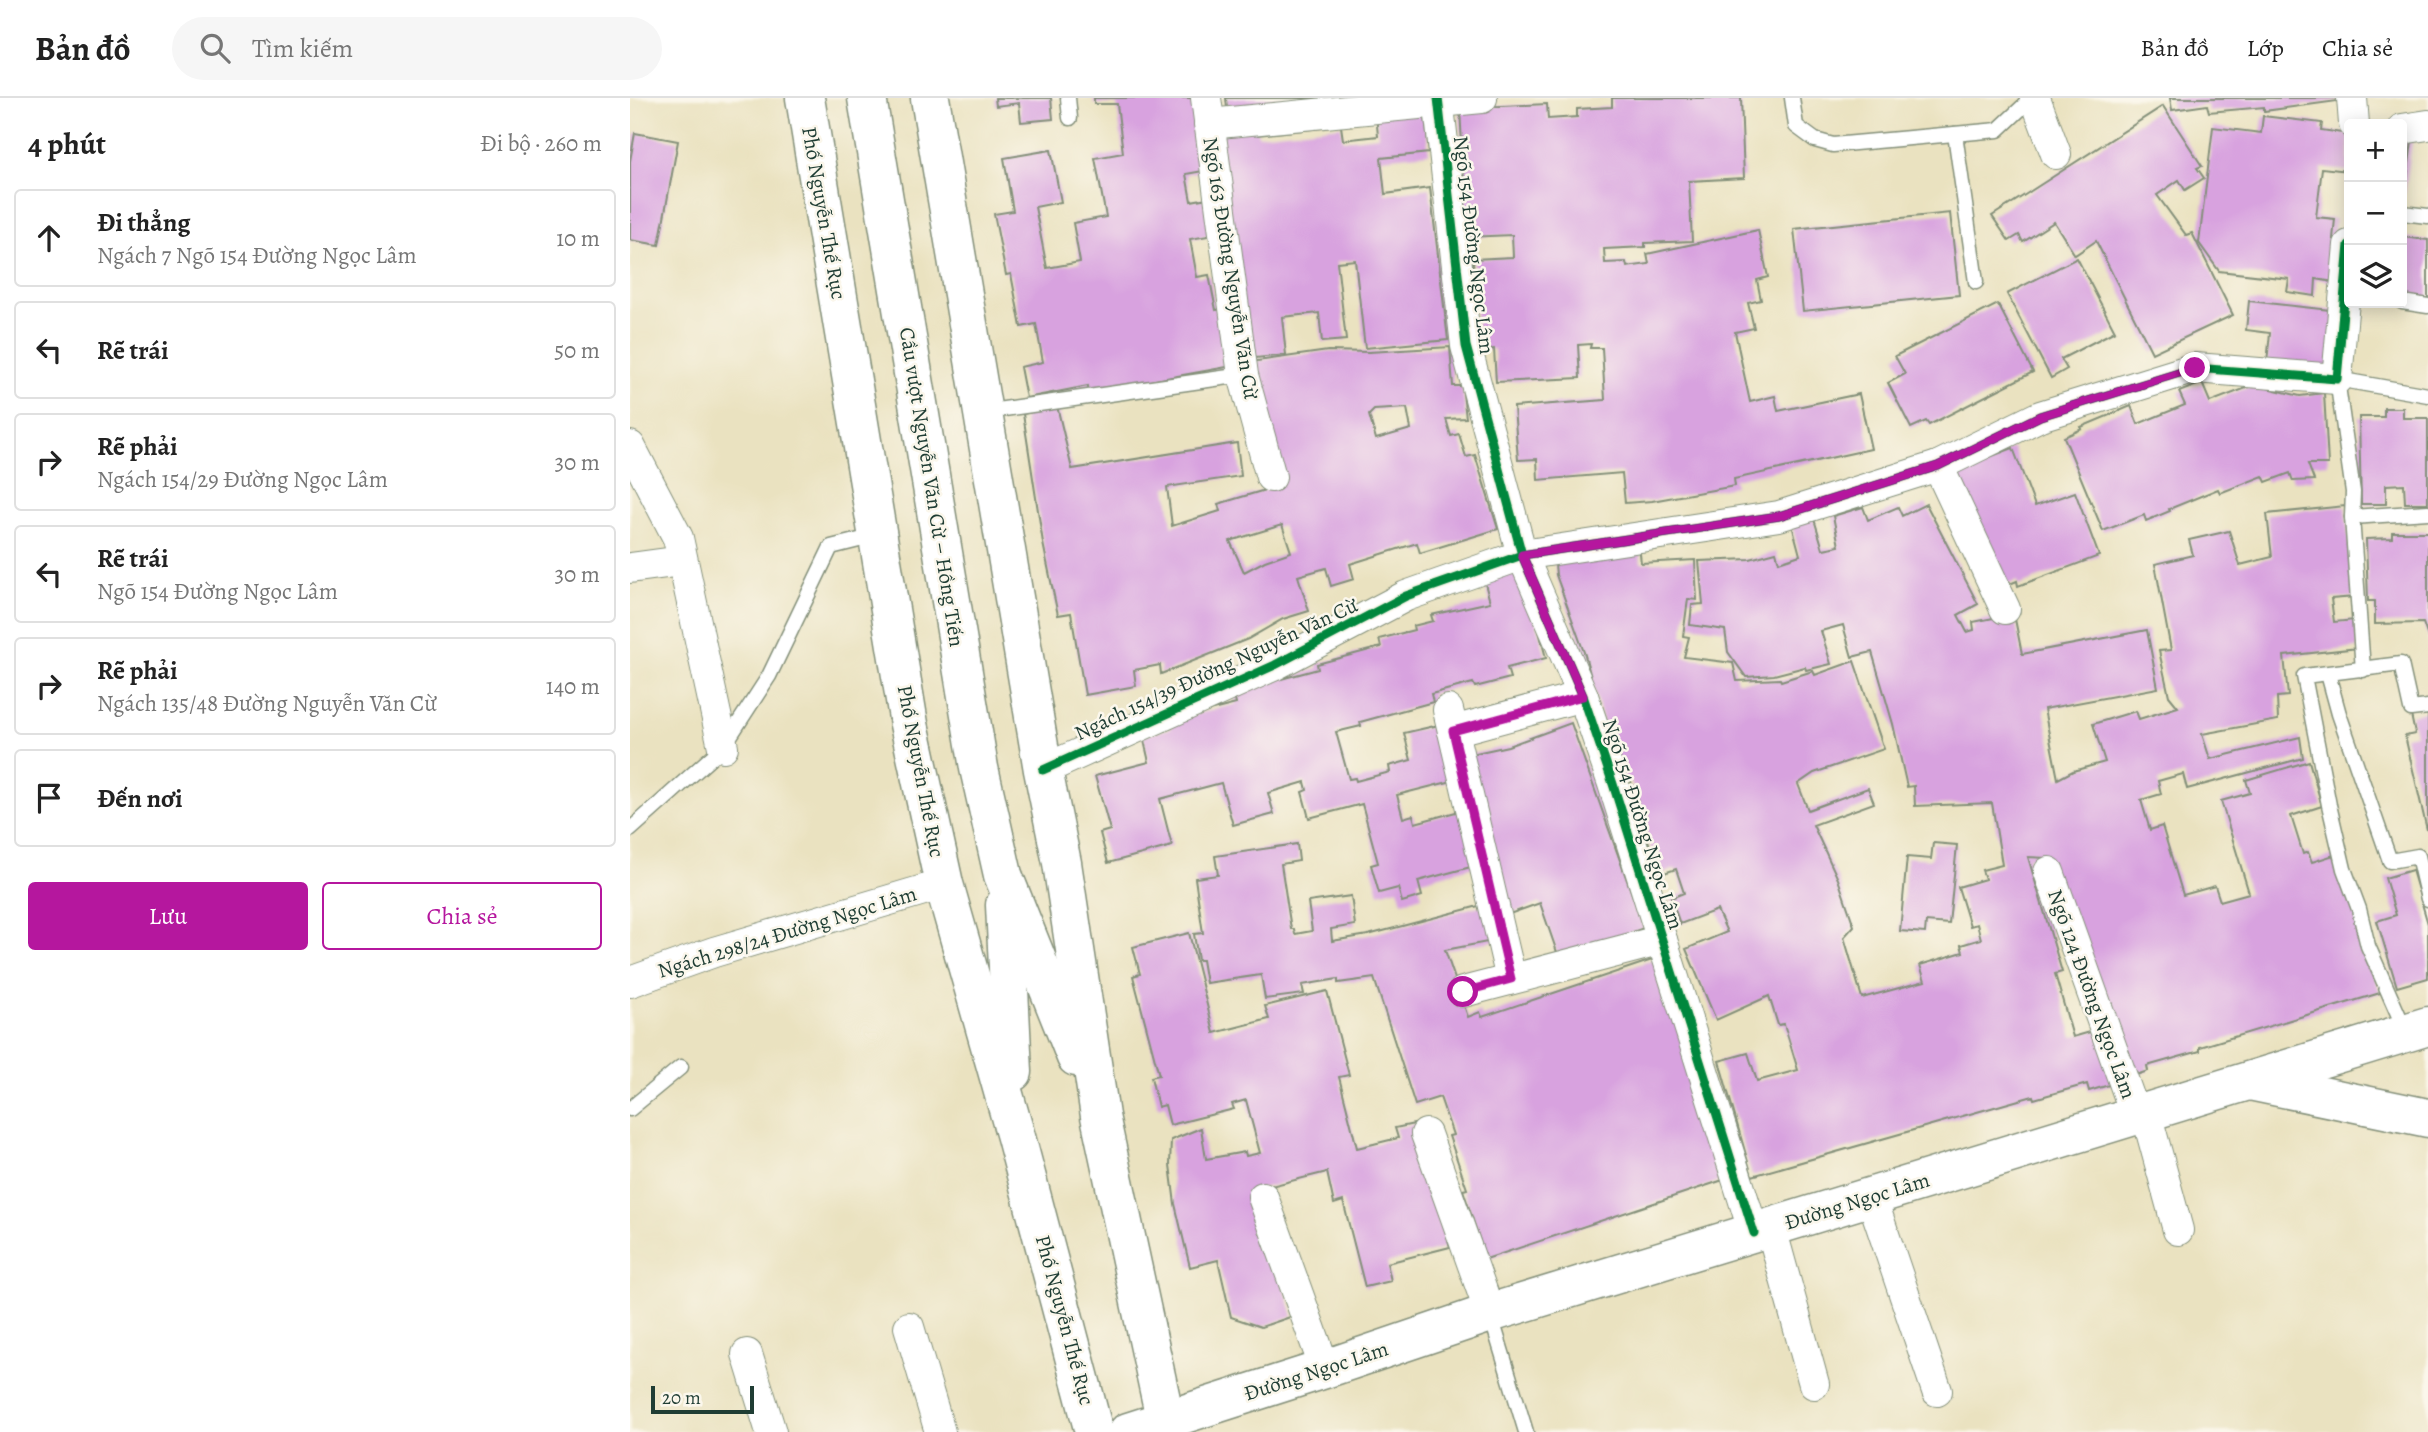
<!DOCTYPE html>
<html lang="vi">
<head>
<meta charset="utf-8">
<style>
  :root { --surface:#fff; --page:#f6f6f6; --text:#222; --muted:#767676; --line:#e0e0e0; --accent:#b5179e }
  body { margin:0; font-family:Alegreya,serif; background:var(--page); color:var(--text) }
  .controls { position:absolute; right:21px; top:21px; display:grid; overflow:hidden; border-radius:7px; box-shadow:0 4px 18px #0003 }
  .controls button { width:63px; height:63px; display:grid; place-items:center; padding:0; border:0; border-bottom:2px solid var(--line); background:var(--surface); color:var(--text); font:35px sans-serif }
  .scale { position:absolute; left:21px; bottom:18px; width:103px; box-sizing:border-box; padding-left:7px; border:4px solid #1f3d34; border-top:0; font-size:19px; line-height:24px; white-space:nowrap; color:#1f3d34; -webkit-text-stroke:5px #fbf7ec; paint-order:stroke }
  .stop { position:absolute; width:21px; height:21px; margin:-16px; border:5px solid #b5179e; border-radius:50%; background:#fff }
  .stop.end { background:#b5179e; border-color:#fff; box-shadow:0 2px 7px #0008 }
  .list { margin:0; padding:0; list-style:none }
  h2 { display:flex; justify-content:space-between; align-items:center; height:91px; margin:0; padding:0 28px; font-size:30px }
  h2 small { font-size:23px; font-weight:400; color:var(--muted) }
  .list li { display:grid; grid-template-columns:46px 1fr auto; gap:21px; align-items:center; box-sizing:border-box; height:98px; margin:0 14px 14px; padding:0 14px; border:2px solid var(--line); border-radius:7px }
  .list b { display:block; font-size:26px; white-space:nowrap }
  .list p { margin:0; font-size:23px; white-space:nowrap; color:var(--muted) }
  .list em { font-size:23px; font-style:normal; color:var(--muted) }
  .actions { display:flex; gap:14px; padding:21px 28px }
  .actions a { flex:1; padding:16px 0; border:2px solid var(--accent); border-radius:7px; text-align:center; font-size:24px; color:var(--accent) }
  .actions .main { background:var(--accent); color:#fff }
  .icon { flex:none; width:38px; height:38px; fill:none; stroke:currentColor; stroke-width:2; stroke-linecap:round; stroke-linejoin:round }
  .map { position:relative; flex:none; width:1798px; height:1334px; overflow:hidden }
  header { display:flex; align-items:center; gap:42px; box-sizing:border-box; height:98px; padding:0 35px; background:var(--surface); border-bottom:2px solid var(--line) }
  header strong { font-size:33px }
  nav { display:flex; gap:38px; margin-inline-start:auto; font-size:24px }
  .search { width:490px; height:63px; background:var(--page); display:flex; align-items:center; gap:18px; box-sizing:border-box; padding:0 24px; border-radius:38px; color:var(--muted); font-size:26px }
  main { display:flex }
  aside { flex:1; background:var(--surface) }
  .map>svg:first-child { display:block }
  .building { fill:#d8a2df; fill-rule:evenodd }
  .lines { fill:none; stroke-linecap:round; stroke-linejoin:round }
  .lane-casing { stroke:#84907a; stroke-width:17 }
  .street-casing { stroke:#84907a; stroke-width:32 }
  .secondary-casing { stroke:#84907a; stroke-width:41 }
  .primary-casing { stroke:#84907a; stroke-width:41 }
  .lane { stroke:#fff; stroke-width:14 }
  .street { stroke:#fff; stroke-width:30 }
  .secondary { stroke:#fff; stroke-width:38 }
  .primary { stroke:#fff; stroke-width:38 }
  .cycleway-casing { stroke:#fbf7ec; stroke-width:13 }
  .cycleway { stroke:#00873e; stroke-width:9 }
  .route { stroke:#b5179e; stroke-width:9 }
  .labels { text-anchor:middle; stroke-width:5; stroke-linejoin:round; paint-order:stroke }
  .street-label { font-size:21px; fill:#1f3d34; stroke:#fbf7ec }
</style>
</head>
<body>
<header>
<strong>Bản đồ</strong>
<div class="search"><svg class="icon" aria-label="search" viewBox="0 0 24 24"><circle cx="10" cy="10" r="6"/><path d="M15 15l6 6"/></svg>Tìm kiếm</div>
<nav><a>Bản đồ</a><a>Lớp</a><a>Chia sẻ</a></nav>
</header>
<main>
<aside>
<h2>4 phút<small>Đi bộ · 260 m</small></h2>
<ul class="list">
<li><svg class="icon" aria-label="ahead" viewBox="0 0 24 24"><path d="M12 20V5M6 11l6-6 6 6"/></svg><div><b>Đi thẳng</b><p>Ngách 7 Ngõ 154 Đường Ngọc Lâm</p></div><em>10 m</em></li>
<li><svg class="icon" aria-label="left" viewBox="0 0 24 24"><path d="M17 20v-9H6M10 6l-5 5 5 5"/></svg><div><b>Rẽ trái</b></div><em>50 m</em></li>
<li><svg class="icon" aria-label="right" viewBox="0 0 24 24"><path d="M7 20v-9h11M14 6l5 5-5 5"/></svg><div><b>Rẽ phải</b><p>Ngách 154/29 Đường Ngọc Lâm</p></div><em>30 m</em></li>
<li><svg class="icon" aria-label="left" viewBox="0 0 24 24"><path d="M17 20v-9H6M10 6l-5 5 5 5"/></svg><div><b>Rẽ trái</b><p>Ngõ 154 Đường Ngọc Lâm</p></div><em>30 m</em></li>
<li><svg class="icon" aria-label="right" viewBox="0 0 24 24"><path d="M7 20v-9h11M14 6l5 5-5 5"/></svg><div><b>Rẽ phải</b><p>Ngách 135/48 Đường Nguyễn Văn Cừ</p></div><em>140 m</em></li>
<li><svg class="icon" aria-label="arrive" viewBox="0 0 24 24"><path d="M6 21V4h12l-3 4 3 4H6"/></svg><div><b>Đến nơi</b></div></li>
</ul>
<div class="actions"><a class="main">Lưu</a><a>Chia sẻ</a></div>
</aside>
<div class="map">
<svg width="1798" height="1334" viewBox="0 0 1798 1334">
  <rect width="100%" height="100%" fill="#fbf7ec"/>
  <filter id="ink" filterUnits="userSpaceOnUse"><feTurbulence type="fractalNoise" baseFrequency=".0143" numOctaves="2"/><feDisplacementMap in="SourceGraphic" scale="14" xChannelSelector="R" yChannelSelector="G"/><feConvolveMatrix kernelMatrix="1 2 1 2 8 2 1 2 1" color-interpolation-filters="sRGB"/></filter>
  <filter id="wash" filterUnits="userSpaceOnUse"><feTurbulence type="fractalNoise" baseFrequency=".00686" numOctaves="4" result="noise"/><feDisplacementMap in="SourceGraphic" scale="28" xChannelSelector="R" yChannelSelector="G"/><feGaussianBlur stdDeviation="1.57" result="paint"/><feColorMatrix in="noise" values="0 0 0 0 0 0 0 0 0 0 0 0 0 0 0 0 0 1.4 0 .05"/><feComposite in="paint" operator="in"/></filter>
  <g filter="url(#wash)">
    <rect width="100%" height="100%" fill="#eae2c0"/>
    <g id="blocks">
      <g class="building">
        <polygon points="365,0 421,0 423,21 391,24 389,5 366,8"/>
        <polygon points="464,0 569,0 573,73 556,76 561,103 583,99 590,136 560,141 567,179 579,177 586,212 598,210 608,267 459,294 458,288 396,300 390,269 413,264 406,226 391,229 381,176 376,177 364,116 383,113 374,60 421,52 431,104 405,109 417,170 450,164 443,125 476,119 465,60 493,55 487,6 464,6"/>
        <polygon points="596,0 762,0 598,20"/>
        <polygon points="982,0 1111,0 1114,80 1059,83 1062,143 1015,145 1015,149 974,151 975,165 996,164 997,169 1019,166 1017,156 1128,132 1138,179 1127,182 1131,202 1118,205 1124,230 1105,234 1120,304 1145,298 1148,313 1229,296 1241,351 1104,381 1105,388 1022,403 995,405 992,375 908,382 907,361 888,362 884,309 975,302 972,250 960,250 961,246 948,247 950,280 866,284 864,251 848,252 843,161 883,159 882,137 837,139 830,10 917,6 918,21 947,19 947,11 982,9"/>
        <polygon points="1540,0 1715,0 1715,2 1634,13 1634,9 1579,14 1577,7 1542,12"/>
        <polygon points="1533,8 1572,68 1567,70 1574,80 1555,92 1549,82 1527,97 1556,137 1562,135 1603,217 1522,255 1466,143 1445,157 1424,124 1393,144 1389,137 1379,143 1362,118"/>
        <polygon points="794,10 799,55 751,60 755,96 800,90 818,242 735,250 725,162 707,164 716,242 692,244 689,215 652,219 656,257 616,261 584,33 626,28 628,37 711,28 713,42 748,38 746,16"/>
        <polygon points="1633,18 1692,25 1691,32 1719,36 1718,73 1692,70 1686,119 1705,121 1703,141 1717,144 1704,184 1686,181 1685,198 1657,194 1659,181 1589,173 1569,145 1583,29 1631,35"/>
        <polygon points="5,35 48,43 29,147 0,142 0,63"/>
        <polygon points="1772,41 1782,43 1775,96 1772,96"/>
        <polygon points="1320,115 1329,197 1173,213 1164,131"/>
        <polygon points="1772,139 1798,142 1798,201 1772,197"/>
        <polygon points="1447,160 1485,233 1431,261 1437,271 1421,280 1377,196"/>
        <polygon points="1619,203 1709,213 1703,277 1637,264 1640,235 1616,232"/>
        <polygon points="1368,206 1403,274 1299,327 1296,323 1281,330 1258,285 1275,276 1265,258"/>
        <path d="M820,249L823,288H832L836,320L816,321L821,338L829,336L836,359L845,357L868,431L790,455L787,445L720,466L724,481L701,488L696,470L668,478L679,513L653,521L618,541L531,576L530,567L504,572L506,588L455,597L441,515L428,517L413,445L393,316L427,308L442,371L607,345L611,378L537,389L542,428L590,413L588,406L645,389L620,264L698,253L739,254ZM777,310L781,331L746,341L739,317L744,312ZM652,427L661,454L635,463L614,474L600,443Z"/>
        <polygon points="1572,285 1580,304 1624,287 1670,298 1694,295 1698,366 1678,366 1684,382 1663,383 1660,375 1636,384 1633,378 1590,395 1588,391 1539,411 1540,413 1516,423 1514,417 1473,433 1434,339 1452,331 1451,329 1501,308 1508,326 1530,317 1555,307 1549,294"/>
        <polygon points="1754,310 1773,310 1773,320 1798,320 1798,405 1775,405 1774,386 1756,387 1756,406 1731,406 1729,319 1754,319"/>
        <polygon points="1383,350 1405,408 1445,394 1469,458 1388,488 1387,483 1370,490 1323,373"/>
        <polygon points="1296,406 1348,506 1328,517 1337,534 1344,532 1343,524 1384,516 1392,556 1517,532 1528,590 1414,611 1428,681 1443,673 1475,664 1463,626 1506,613 1509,621 1548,609 1539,598 1529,553 1541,552 1525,466 1563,457 1559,442 1599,433 1610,467 1642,459 1637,416 1715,408 1725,499 1701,501 1704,524 1725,522 1728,550 1654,558 1658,598 1647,599 1648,622 1572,636 1580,661 1670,639 1673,660 1557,691 1553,676 1528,683 1531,696 1511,702 1520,732 1532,728 1553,797 1585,788 1590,803 1619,795 1591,703 1620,695 1616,682 1679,663 1692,708 1661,718 1673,756 1678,754 1682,764 1707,756 1750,895 1570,949 1570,953 1517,968 1518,973 1494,981 1417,760 1398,759 1432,874 1425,876 1443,939 1474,930 1489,984 1459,993 1457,986 1404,1001 1403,998 1122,1078 1089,963 1118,955 1127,983 1168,972 1154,926 1148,927 1139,898 1086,922 1056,851 1097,834 1087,812 1050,826 1041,800 1054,795 1046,771 1031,776 1004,706 1008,704 1000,681 994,683 975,632 955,557 926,477 924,455 1009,446 1011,465 1065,462 1067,502 1058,501 1053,538 1059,539 1054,559 1103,565 1107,583 1150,581 1151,583 1183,573 1185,577 1224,563 1254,651 1184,675 1168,686 1178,712 1238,690 1244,705 1183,727 1208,781 1224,828 1214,839 1232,900 1295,883 1290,867 1333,854 1331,847 1351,841 1347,826 1340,828 1328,789 1355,781 1352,772 1372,767 1362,705 1285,708 1284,688 1277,689 1263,626 1242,554 1222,559 1213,527 1191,533 1201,566 1176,572 1175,569 1144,577 1116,579 1098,554 1095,532 1060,527 1062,507 1073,506 1069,463 1120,461 1146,454 1149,464 1170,457 1162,427 1184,421 1193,451 1209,448 1203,418 1233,409 1238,422 1268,409 1272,418"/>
        <polygon points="1762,434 1798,434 1798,539 1793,525 1745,526 1745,503 1738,503 1736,441 1762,440"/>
        <polygon points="892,468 916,560 877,570 880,580 845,589 843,585 801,596 803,604 730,624 731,628 706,634 719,681 725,680 726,683 760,674 759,668 781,662 774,635 809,627 830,681 767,697 773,720 783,717 785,725 837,711 852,766 788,783 792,798 772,804 768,790 749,795 741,767 748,765 732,706 679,720 672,694 677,692 675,684 638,695 644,716 603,727 591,685 530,701 542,748 478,765 470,735 480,732 465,678 519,664 513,638 542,630 540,623 606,606 603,594 688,571 687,566 751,549 749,541 784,532 783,528 803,523 801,517 860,504 853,478"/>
        <polygon points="1798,613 1798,732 1797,732 1775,638 1785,636 1781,617"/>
        <polygon points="941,625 1014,830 929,860 910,805 874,818 832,658 878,648"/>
        <polygon points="1303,745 1327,747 1319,826 1296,824 1295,835 1270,833 1277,759 1301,761"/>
        <polygon points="667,746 669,763 651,766 661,831 664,831 665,836 682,833 678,804 721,798 725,827 701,831 702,843 738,837 860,805 868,842 815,852 838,919 850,914 852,919 1028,860 1102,1079 856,1161 833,1092 837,1091 819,1038 823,1037 810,999 785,1007 744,880 708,885 708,881 672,887 674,896 635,901 631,877 576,885 572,862 568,862 564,836 573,835 565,780 588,777 585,758"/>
        <polygon points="1782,772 1798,826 1798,880 1767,889 1747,823 1766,817 1755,780"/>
        <polygon points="559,835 584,935 639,921 635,908 697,893 719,977 709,979 727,1050 768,1040 765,1030 789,1025 820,1149 757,1165 761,1183 735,1189 713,1103 704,1106 697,1074 625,1092 663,1218 631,1229 601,1219 588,1162 560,1169 545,1106 540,1067 541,1042 571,1030 576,1061 615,1054 616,1058 630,1055 616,1002 602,1006 604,1011 540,1027 535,1007 528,1009 521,979 529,977 503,878 510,876 503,849"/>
      </g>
    </g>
  </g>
  <g filter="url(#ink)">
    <use href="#blocks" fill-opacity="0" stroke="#84907a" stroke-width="2"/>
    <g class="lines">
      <defs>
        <g id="lane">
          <polyline points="438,0 440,20"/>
          <polyline points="1162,0 1166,28 1185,42 1203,47 1368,32 1402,0"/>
          <polyline points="1325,36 1346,184"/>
          <polyline points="1772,115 1798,118"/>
          <polyline points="1772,204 1798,208"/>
          <polyline points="353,314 613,277"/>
          <polyline points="1722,419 1798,414"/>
          <polyline points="1733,572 1722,419 1723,394 1707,281 1798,297"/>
          <polyline points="1698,576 1709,616 1760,763 1788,758 1798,801"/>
          <polyline points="0,732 93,649 139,578 201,449 245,438"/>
          <polyline points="1776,934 1738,848 1729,811 1714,771 1699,707 1674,578 1771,566 1781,611 1798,609"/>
          <polyline points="0,1011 51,969"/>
          <polyline points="860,1215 896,1334"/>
        </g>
        <g id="street">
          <polyline points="576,0 613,277 641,379"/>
          <polyline points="808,0 836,248 892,457 953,598 983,686 1124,1135"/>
          <polyline points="1405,0 1426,56"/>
          <polyline points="1722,0 1724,26"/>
          <polyline points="579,26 852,0"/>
          <polyline points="1772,31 1798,27"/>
          <polyline points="0,348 48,440 93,649"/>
          <polyline points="1308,368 1375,511"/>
          <polyline points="0,470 52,463"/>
          <polyline points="818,612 881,881"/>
          <polyline points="823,633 953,598"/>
          <polyline points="413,672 645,567 776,498 892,457 1149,418 1308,368 1410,318 1565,270 1707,281 1719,147"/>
          <polyline points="1419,774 1506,1018"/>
          <polyline points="0,884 84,854 314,786"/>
          <polyline points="833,894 1032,842"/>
          <polyline points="1516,1015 1548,1132"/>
          <polyline points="796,1036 860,1215"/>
          <polyline points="1241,1098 1307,1293"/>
          <polyline points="633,1099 695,1271"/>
          <polyline points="1141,1130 1184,1286"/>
          <polyline points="279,1229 310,1334"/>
          <polyline points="117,1256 141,1334"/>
        </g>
        <g id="secondary">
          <polyline points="1624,984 1798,1020"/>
          <polyline points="498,1334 695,1271 860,1215 1798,928"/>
        </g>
        <g id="primary">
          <polyline points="175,0 279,626 314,786 386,1039 464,1334"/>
          <polyline points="237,0 349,670 373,777 446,959"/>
          <polyline points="300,0 413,672 432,765 470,1018 538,1334"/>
          <polyline points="375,807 383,974"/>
        </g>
      </defs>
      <use href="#lane" class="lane-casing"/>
      <use href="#street" class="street-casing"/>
      <use href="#secondary" class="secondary-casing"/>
      <use href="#primary" class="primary-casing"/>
      <use href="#lane" class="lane"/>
      <use href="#street" class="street"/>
      <use href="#secondary" class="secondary"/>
      <use href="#primary" class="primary"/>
      <defs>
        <g id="cycleway">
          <polyline points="808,0 836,248 892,457 953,598 983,686 1124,1135"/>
          <polyline points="413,672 645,567 776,498 892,457 1149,418 1308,368 1410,318 1565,270 1707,281 1719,147"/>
        </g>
      </defs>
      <use href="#cycleway" class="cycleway-casing"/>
      <use href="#cycleway" class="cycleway"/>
    </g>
  </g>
  <g class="lines" filter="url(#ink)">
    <polyline class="route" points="833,894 881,881 823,633 953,598 892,457 1149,418 1308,368 1410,318 1565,270"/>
  </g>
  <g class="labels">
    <g class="street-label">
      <text transform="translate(194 115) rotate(80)" y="7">Phố Nguyễn Thế Rục</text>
      <text transform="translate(844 147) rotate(83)" y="7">Ngõ 154 Đường Ngọc Lâm</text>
      <text transform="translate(601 170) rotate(81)" y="7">Ngõ 163 Đường Nguyễn Văn Cừ</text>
      <text transform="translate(302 389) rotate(81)" y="7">Cầu vượt Nguyễn Văn Cừ – Hồng Tiến</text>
      <text transform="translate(586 571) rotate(-25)" y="7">Ngách 154/39 Đường Nguyễn Văn Cừ</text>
      <text transform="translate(291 673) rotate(79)" y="7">Phố Nguyễn Thế Rục</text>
      <text transform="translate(1013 726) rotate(72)" y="7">Ngõ 154 Đường Ngọc Lâm</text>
      <text transform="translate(157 834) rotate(-17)" y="7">Ngách 298/24 Đường Ngọc Lâm</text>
      <text transform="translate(1462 896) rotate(70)" y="7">Ngõ 124 Đường Ngọc Lâm</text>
      <text transform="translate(1227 1103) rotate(-17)" y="7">Đường Ngọc Lâm</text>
      <text transform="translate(435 1222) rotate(75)" y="7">Phố Nguyễn Thế Rục</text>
      <text transform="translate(686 1273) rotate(-18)" y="7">Đường Ngọc Lâm</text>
    </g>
  </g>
</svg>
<div class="controls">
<button>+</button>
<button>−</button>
<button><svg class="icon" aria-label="layers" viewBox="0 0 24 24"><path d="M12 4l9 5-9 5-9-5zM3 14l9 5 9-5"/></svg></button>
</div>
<div class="scale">20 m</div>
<div class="stop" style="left:833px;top:894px"></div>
<div class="stop end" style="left:1565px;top:270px"></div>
</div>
</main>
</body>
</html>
